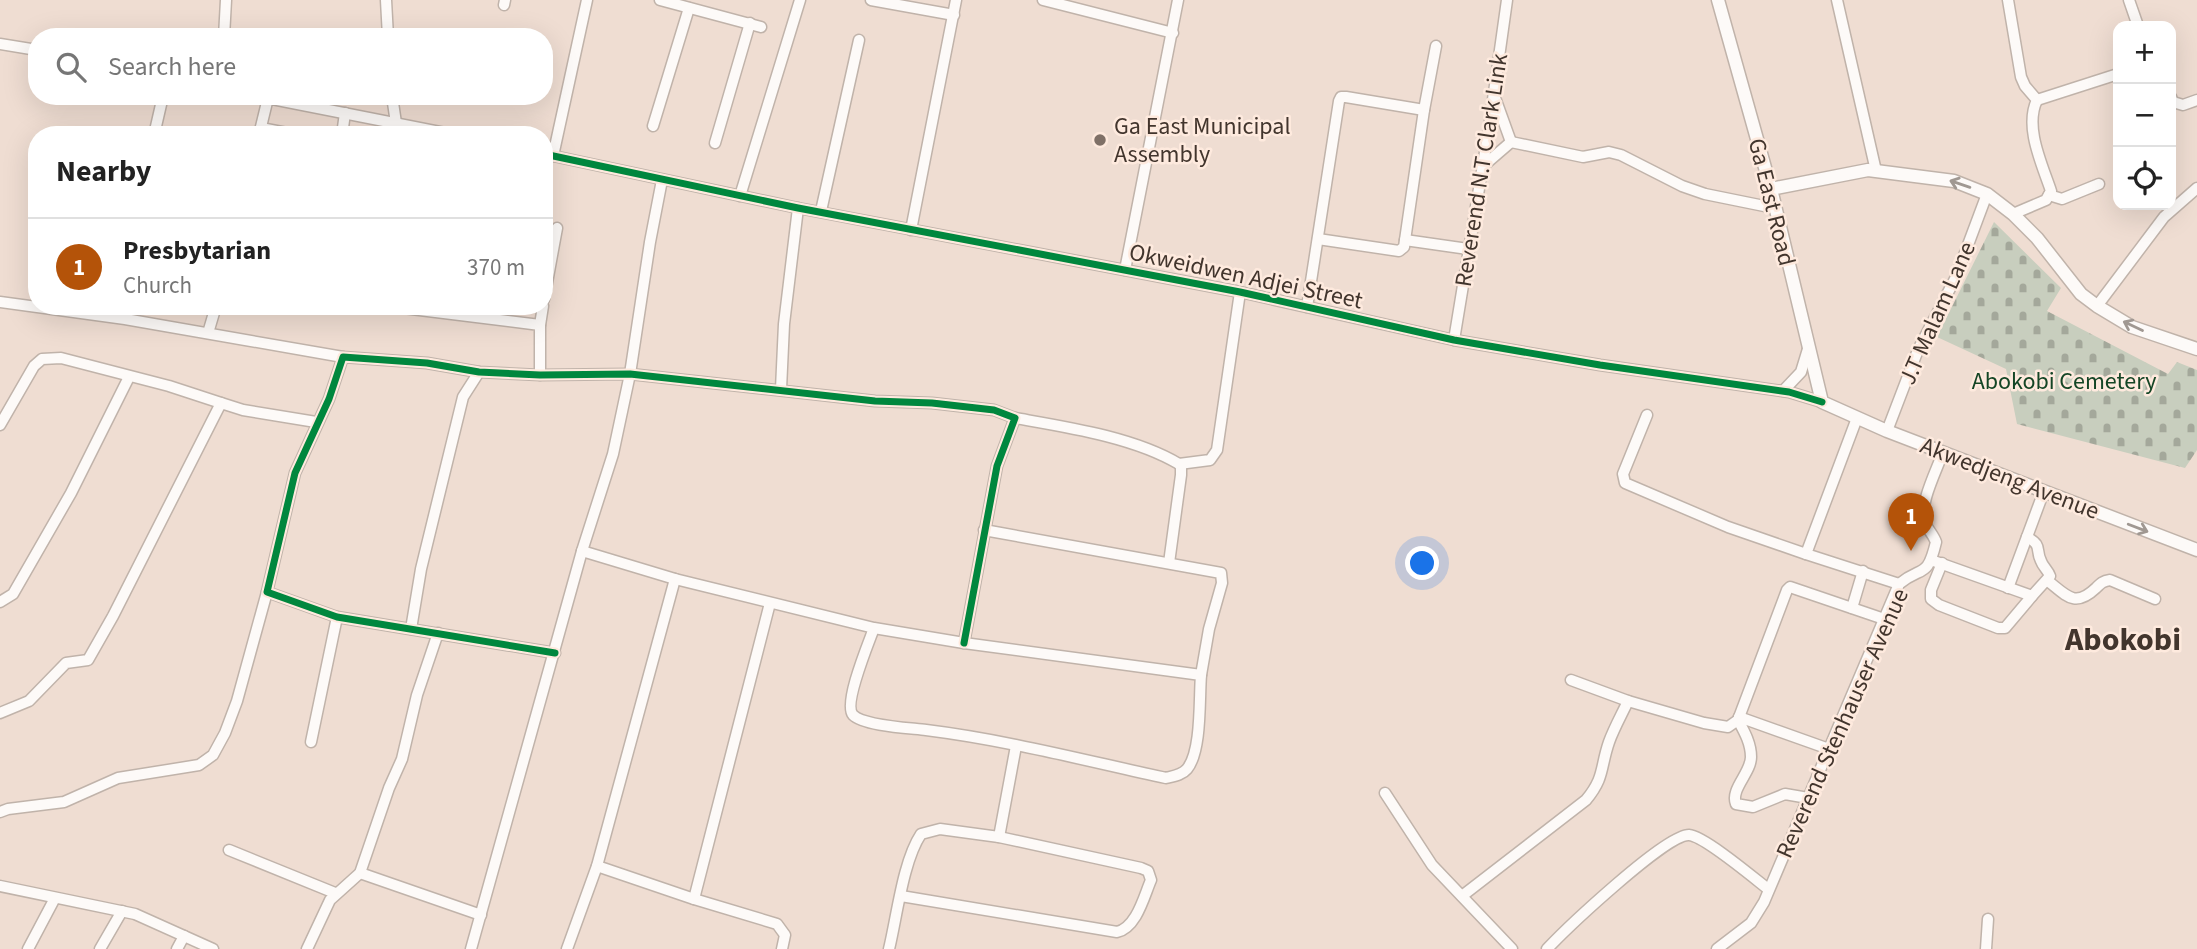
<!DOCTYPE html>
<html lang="en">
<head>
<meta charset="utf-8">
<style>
  :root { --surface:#fff; --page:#f2f2f2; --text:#222; --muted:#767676; --line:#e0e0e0; --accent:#b45309 }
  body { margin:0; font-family:"Source Sans 3",sans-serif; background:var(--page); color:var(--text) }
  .controls { position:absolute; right:21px; top:21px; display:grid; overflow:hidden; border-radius:14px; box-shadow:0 7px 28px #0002 }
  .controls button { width:63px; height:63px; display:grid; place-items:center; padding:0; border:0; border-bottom:2px solid var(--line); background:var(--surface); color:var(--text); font:35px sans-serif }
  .you { position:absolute; left:1423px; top:564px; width:24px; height:24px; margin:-18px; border:5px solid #fff; border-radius:50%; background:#1a73e8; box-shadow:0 0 0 10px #1a73e833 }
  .badge { display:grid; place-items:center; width:46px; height:46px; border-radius:50%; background:var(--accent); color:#fff; font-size:23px; font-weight:700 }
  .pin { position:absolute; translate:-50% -58px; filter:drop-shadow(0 2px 4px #0008) }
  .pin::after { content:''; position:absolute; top:37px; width:24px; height:21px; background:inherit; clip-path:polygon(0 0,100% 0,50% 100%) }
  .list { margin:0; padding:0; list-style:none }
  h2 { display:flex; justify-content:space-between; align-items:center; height:91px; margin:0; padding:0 28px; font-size:30px }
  h2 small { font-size:23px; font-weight:400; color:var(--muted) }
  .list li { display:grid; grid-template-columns:46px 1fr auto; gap:21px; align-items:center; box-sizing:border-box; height:98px; padding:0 28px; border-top:2px solid var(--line) }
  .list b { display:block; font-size:26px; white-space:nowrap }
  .list p { margin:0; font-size:23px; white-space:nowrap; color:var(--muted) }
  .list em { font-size:23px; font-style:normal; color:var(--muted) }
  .icon { flex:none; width:38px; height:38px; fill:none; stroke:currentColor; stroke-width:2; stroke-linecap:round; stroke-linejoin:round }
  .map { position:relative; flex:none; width:2197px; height:949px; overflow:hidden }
  .search { position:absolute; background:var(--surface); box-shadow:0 7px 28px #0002; left:28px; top:28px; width:525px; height:77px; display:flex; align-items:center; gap:18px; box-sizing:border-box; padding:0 24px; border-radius:28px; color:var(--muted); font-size:26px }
  .panel { position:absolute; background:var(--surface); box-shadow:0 7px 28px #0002; left:28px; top:126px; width:525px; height:189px; border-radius:28px }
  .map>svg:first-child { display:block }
  .cemetery { fill:url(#cemetery-stones) }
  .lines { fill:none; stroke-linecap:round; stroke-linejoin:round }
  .minor-casing { stroke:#c0b3aa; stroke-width:13 }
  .tertiary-casing { stroke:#c0b3aa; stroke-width:15 }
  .minor { stroke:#fdfaf8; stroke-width:10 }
  .tertiary { stroke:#fdfaf8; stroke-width:12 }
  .cycleway-casing { stroke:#feeade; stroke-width:11 }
  .cycleway { stroke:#00873e; stroke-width:7 }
  .oneway { stroke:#a09892 }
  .poi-dot { fill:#7f7067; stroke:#feeade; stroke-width:2.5 }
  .labels { text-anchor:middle; stroke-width:5; stroke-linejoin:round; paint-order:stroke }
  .poi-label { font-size:24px; fill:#42352d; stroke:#feeade; text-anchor:start }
  .street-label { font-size:24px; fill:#42352d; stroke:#feeade }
  .park-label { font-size:24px; fill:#144525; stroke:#feeade }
  .district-label { font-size:32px; font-weight:bold; fill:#42352d; stroke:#feeade }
</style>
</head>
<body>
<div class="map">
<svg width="2197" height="949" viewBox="0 0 2197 949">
  <defs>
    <pattern id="cemetery-stones" width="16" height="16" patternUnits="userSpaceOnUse" patternTransform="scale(1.75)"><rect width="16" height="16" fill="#c8cebe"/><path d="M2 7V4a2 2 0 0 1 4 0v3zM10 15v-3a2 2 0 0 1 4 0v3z" fill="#a4a89b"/></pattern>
  </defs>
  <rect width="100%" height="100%" fill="#efddd2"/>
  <polygon class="cemetery" points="1994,222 2061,288 2047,311 2168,374 2177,362 2197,370 2197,450 2185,468 2017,424 2006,369 1937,337"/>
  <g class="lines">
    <defs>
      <g id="minor">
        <polyline points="386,0 388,37"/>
        <polyline points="660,0 761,27"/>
        <polyline points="871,0 954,15"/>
        <polyline points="1043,0 1173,33"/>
        <polyline points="1837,0 1876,171"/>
        <path d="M2008,0L2021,77L2025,86L2037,100C2024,127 2042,164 2051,191L2046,200L2013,214"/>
        <polyline points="2129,0 2138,26"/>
        <polyline points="504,5 505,0"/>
        <polyline points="224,37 226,0"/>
        <polyline points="0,44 37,50"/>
        <polyline points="1494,95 1511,142"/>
        <polyline points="257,96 455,135"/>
        <polyline points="392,96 396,123"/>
        <polyline points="2171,97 2173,102 2183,105 2197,100"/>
        <polyline points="2037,100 2118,74"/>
        <polyline points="653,126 689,8"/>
        <polyline points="261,128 297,135"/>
        <polyline points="154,135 163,96"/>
        <polyline points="259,135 268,98"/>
        <polyline points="342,135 345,113"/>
        <polyline points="1511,142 1583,157 1609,152 1621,155 1682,186 1705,194 1774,208"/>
        <polyline points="715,143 750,23"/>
        <polyline points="544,154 798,208 1240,292 1454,340 1600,365 1789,392 1822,402"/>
        <polyline points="553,156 587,0"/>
        <polyline points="1482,167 1511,142"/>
        <polyline points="2049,195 2062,199 2099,184"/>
        <polyline points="740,196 800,0"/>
        <polyline points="821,211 859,40"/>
        <polyline points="911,230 956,0"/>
        <polyline points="1318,239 1399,251 1404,247 1424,110 1436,46"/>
        <polyline points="1405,240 1468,249"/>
        <polyline points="1125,270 1178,0"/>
        <polyline points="544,299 557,228"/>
        <polyline points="0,302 125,319 343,357"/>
        <polyline points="387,306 540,325 540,375"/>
        <polyline points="2097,306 2164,217 2197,188"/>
        <polyline points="1307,307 1339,101 1341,97 1346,97 1424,110"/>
        <polyline points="540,325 543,306"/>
        <polyline points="208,333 216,306"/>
        <polyline points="1454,340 1489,128 1507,0"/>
        <polyline points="781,389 784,324 798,208"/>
        <polyline points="1783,391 1801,372 1808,349"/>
        <polyline points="1647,415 1623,474 1625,483 1728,527 1806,554"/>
        <path d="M1015,418C1066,427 1134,437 1179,464L1181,467V475L1169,563"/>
        <polyline points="1857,418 1806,554 1899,584"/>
        <polyline points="0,425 34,366 42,359 61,358 169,386 221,403"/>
        <polyline points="1887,431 1918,350 1956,277 1987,194"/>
        <polyline points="1179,464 1210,460 1217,450 1240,292"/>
        <polyline points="984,530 1221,573 1222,583 1209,629 1201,675"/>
        <path d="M582,551L675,579L874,628L964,643L1201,675C1199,698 1202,751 1187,769C1182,775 1174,776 1166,778C1087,761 1007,740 926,730C910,728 864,726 853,715C843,704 869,642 874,628"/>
        <path d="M1931,560L2032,596L2050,576C2048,570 2043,567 2041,561C2035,549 2043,546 2027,537"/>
        <polyline points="1942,563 1931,590 1931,599 1939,605 1998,628 2005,628 2032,596"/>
        <path d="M2048,581C2067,596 2075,608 2096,588C2101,583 2103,581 2110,580L2155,599"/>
        <polyline points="2008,588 2044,491"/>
        <polyline points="0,602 13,594 71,493 129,377"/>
        <polyline points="1852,608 1863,571"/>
        <polyline points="411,629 421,569 463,397 479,372"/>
        <polyline points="555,653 337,617 267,592 295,473 329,399 343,357 427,363 479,372 540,375 630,374 875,401 932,403 994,410 1015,418 997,466 964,643"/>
        <polyline points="1571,680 1628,701 1704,723 1728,727 1738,720 1787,590 1790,587 1884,619"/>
        <polyline points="0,713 29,701 66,663 88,660 113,616 221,403 243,410 316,422"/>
        <polyline points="1739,717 1829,749"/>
        <path d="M1738,720C1744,731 1751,743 1751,757C1751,773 1730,789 1736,804L1753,807L1785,794L1808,798"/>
        <polyline points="311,742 337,617"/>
        <polyline points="1385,793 1432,865 1512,949"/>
        <polyline points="0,812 8,809 64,802 118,778 199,765 213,755 225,733 237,701 267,592"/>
        <polyline points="229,850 335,893"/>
        <polyline points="597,866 694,899 777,924 785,935 782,949"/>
        <polyline points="360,873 481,915"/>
        <polyline points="0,886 135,914 213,949"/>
        <path d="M901,896L1117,932C1137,927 1144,896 1151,880L1148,871L1141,868L999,837"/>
        <path d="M1462,896L1586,800C1605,777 1600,768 1609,742C1614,728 1622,714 1628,701"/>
        <polyline points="694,899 770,603"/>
        <polyline points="28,949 55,898"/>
        <polyline points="100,949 122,911"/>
        <polyline points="177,949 184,936"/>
        <polyline points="307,949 330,900 360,873 389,788 402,759 417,695 438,633"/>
        <polyline points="471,949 582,551 613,454 630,374 650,242 662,180"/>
        <polyline points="567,949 597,866 675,579"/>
        <path d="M889,949C897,916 903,861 921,834L940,829L999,837L1016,746"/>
        <path d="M1547,949C1566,929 1666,834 1689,835C1704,836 1754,878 1768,889"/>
        <path d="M1717,949L1751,923L1764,902L1899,584C1922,565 1927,580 1936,542C1933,534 1928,530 1925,523C1918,505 1937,470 1943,452"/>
        <polyline points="1986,949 1988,919"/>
      </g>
      <g id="tertiary">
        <polyline points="1718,0 1771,189 1822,402 1887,431 2197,550"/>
        <polyline points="1771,189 1868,170 1954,181 1987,194 2013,214 2037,238 2081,294 2097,306 2132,327 2197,349"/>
      </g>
    </defs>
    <use href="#minor" class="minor-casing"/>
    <use href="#tertiary" class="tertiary-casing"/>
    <use href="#minor" class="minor"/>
    <use href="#tertiary" class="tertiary"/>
    <defs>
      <g id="cycleway">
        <polyline points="544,154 798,208 1240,292 1454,340 1600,365 1789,392 1822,402"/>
        <polyline points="555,653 337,617 267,592 295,473 329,399 343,357 427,363 479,372 540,375 630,374 875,401 932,403 994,410 1015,418 997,466 964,643"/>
      </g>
    </defs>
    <use href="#cycleway" class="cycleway-casing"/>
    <use href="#cycleway" class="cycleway"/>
  </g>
  <defs><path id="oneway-shaft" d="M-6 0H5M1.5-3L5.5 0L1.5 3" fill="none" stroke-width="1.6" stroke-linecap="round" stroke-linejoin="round" transform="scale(1.75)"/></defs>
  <g class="oneway">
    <use href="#oneway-shaft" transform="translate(1960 184) rotate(-161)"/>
    <use href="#oneway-shaft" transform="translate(2133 326) rotate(-155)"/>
    <use href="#oneway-shaft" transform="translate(2138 528) rotate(21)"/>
  </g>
  <circle class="poi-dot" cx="1100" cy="140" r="7"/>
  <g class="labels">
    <g class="poi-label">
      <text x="1114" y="134">Ga East Municipal<tspan x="1114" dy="28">Assembly</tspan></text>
    </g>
    <g class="street-label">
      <text transform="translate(1481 170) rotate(-81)" y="8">Reverend N.T Clark Link</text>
      <text transform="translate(1772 202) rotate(76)" y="8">Ga East Road</text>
      <text transform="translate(1246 276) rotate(12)" y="8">Okweidwen Adjei Street</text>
      <text transform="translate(1937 313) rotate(-66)" y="8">J.T Malam Lane</text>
      <text transform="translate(2010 478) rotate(21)" y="8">Akwedjeng Avenue</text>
      <text transform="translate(1842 723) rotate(-66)" y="8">Reverend Stenhauser Avenue</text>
    </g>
    <g class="park-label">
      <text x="2064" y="389">Abokobi Cemetery</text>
    </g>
    <g class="district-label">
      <text x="2123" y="650">Abokobi</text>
    </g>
  </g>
</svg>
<div class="controls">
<button>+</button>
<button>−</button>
<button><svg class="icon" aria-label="locate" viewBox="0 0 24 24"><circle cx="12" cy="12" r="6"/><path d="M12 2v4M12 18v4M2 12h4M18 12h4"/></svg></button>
</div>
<div class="you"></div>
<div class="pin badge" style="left:1911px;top:551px">1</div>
<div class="search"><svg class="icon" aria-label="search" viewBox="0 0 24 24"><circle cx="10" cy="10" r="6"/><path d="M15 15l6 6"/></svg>Search here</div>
<section class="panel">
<h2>Nearby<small></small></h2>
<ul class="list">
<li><span class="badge">1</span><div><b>Presbytarian</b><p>Church</p></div><em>370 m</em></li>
</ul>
</section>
</div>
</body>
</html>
